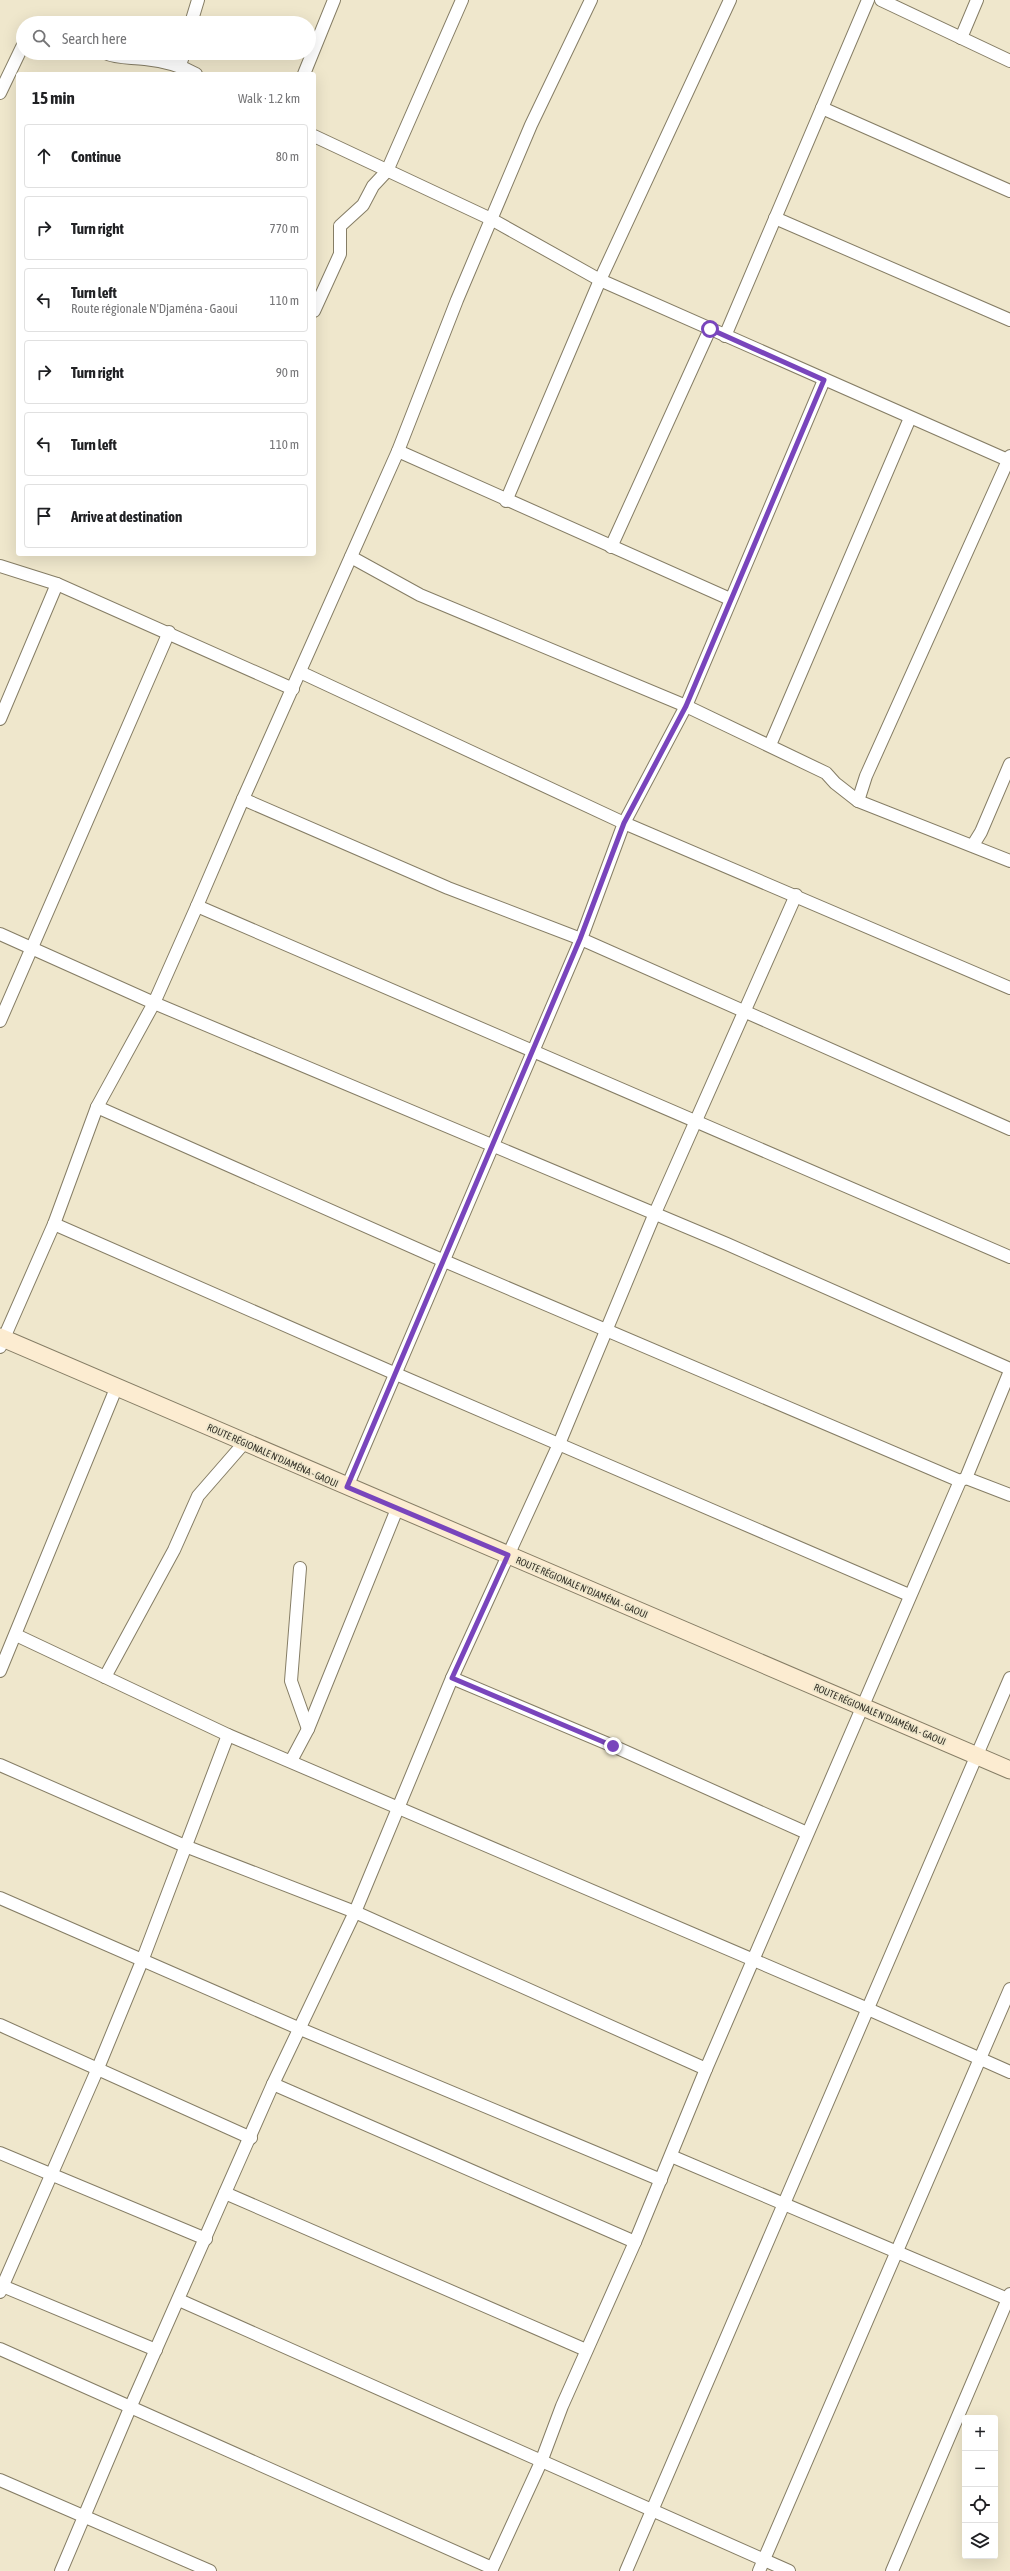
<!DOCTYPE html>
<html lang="en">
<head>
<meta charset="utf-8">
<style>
  :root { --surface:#fff; --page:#f6f6f6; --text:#202124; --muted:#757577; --line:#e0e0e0 }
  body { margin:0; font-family:"Asap Condensed",sans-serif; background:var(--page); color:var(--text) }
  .controls { position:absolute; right:12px; bottom:12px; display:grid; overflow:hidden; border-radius:4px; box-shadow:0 4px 16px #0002 }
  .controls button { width:36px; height:36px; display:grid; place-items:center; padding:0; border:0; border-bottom:1px solid var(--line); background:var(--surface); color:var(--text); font:20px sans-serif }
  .stop { position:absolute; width:12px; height:12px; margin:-9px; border:3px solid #7945bc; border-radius:50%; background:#fff }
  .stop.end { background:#7945bc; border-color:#fff; box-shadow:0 1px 4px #0008 }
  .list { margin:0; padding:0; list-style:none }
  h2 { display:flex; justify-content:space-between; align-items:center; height:52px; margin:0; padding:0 16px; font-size:17px }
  h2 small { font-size:13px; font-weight:400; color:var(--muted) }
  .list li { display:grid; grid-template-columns:26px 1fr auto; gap:12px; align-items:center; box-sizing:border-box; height:64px; margin:0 8px 8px; padding:0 8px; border:1px solid var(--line); border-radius:4px }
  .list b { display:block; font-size:15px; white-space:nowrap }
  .list p { margin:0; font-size:13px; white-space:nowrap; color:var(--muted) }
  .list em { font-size:13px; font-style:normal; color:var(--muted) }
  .icon { flex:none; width:22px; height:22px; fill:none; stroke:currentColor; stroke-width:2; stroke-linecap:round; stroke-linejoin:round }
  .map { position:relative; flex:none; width:1010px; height:2571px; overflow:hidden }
  .search { position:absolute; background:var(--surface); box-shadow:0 4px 16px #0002; left:16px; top:16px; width:300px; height:44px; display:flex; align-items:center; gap:10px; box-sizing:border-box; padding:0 14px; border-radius:22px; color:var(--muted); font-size:15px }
  .panel { position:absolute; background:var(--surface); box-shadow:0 4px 16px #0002; left:16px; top:72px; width:300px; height:484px; border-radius:4px }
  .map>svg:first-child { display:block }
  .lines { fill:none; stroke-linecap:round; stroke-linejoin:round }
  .street-casing { stroke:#857d65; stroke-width:14 }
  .secondary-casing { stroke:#857d65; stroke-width:19 }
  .street { stroke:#fff; stroke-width:12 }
  .secondary { stroke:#fcecd1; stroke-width:17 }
  .route { stroke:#7945bc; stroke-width:5 }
  .labels { text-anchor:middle; stroke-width:3.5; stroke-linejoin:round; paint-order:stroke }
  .street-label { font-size:10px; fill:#353228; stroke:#efe7cc }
</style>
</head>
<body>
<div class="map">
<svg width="1010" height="2571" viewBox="0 0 1010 2571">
  <rect width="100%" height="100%" fill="#efe7cc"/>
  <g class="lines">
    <defs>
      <g id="street">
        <polyline points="881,0 1010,61"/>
        <polyline points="191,23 198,0"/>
        <polyline points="961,38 977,0"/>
        <path d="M105,53C118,59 131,57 145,59C164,61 180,65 196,74"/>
        <polyline points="180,65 184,53"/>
        <polyline points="304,74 334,0"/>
        <polyline points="0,93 23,45"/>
        <polyline points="822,108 1010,191"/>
        <polyline points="314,136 491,219 600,280 1010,461"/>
        <polyline points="775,218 1010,320"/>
        <polyline points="314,311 340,254 340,226 363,205 373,186 387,171 462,0"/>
        <polyline points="725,336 868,0"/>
        <polyline points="398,451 730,599"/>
        <polyline points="506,501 600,280 730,0"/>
        <polyline points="611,547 710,329"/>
        <polyline points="351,557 420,595 686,706 826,773 835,783 858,801 1010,861"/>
        <polyline points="0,566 57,584 293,689"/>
        <polyline points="300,672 624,823 1010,988"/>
        <polyline points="0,719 57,584"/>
        <polyline points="770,745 910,418"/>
        <polyline points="243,799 448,888 581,939 1010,1129"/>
        <polyline points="858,801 866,776 1010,456"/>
        <polyline points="973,845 981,832 1010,764"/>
        <polyline points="197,906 1010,1257"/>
        <polyline points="0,934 154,1003 727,1244 1010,1369"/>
        <polyline points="0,1021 169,632"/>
        <polyline points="97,1107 442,1260 960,1481"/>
        <polyline points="54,1224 396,1374 909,1595"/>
        <polyline points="0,1347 54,1224 97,1107 154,1003 197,906 243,799 398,451 457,300 531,125 591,0"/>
        <polyline points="966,1478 1010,1495"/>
        <polyline points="347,1487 581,939 624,823 686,706 824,380"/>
        <polyline points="300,1568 291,1681 308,1729"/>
        <polyline points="16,1635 228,1735 868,2009 1010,2072"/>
        <polyline points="0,1671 117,1386"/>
        <polyline points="105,1677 174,1550 198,1496 245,1442"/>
        <polyline points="452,1678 613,1746 807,1833"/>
        <polyline points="291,1761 308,1729 397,1509"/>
        <polyline points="0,1765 185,1846 355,1912 706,2069"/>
        <polyline points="0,1898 298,2028 661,2180"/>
        <polyline points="0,2025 251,2138"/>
        <polyline points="273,2084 635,2242"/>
        <polyline points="0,2153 206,2239"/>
        <polyline points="671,2156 1010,2300"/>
        <polyline points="225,2193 586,2350"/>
        <polyline points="0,2285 156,2350"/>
        <polyline points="0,2292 98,2068 142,1961 228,1735"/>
        <polyline points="179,2300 789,2571"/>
        <polyline points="0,2349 492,2568"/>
        <polyline points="0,2480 210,2571"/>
        <polyline points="61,2571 130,2408 273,2084 355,1912 452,1678 559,1444 655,1213 796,895"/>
        <polyline points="491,2571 541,2462 562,2406 635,2242 706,2069 960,1481 966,1478 1010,1371"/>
        <polyline points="626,2571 1010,1678"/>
        <polyline points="759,2571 1010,1989"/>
        <polyline points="892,2571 1010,2294"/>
      </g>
      <polyline id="secondary" points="0,1337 1010,1770"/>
    </defs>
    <use href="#street" class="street-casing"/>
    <use href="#secondary" class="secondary-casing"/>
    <use href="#street" class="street"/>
    <use href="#secondary" class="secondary"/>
  </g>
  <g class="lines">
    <polyline class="route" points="613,1746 452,1678 508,1555 347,1487 580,939 624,823 686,706 824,380 710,329"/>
  </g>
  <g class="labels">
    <g class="street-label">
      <text transform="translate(273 1455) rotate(24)" y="4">ROUTE RÉGIONALE N'DJAMÉNA - GAOUI</text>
      <text transform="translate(582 1587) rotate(23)" y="4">ROUTE RÉGIONALE N'DJAMÉNA - GAOUI</text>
      <text transform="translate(880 1714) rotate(23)" y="4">ROUTE RÉGIONALE N'DJAMÉNA - GAOUI</text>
    </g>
  </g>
</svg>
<div class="controls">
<button>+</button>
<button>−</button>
<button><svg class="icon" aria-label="locate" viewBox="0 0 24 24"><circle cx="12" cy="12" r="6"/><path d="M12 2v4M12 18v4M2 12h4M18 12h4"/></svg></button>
<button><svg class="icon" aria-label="layers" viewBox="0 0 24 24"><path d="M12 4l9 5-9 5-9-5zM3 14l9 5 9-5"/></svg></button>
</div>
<div class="stop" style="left:710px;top:329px"></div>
<div class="stop end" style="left:613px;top:1746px"></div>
<div class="search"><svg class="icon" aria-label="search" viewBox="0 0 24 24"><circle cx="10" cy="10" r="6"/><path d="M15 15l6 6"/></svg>Search here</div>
<section class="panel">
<h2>15 min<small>Walk · 1.2 km</small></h2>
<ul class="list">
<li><svg class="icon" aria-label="ahead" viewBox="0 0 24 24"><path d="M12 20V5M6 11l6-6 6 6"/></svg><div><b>Continue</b></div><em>80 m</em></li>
<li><svg class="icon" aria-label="right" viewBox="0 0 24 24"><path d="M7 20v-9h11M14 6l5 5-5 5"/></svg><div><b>Turn right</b></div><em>770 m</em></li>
<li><svg class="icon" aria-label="left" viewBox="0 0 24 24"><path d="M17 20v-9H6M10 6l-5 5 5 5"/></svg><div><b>Turn left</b><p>Route régionale N'Djaména - Gaoui</p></div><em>110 m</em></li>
<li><svg class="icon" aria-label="right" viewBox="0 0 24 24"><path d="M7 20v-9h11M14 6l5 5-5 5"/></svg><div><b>Turn right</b></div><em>90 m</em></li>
<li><svg class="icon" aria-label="left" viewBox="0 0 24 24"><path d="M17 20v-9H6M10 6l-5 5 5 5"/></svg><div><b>Turn left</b></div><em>110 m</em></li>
<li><svg class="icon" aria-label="arrive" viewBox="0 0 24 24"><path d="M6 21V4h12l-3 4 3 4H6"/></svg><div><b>Arrive at destination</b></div></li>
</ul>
</section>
</div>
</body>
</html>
